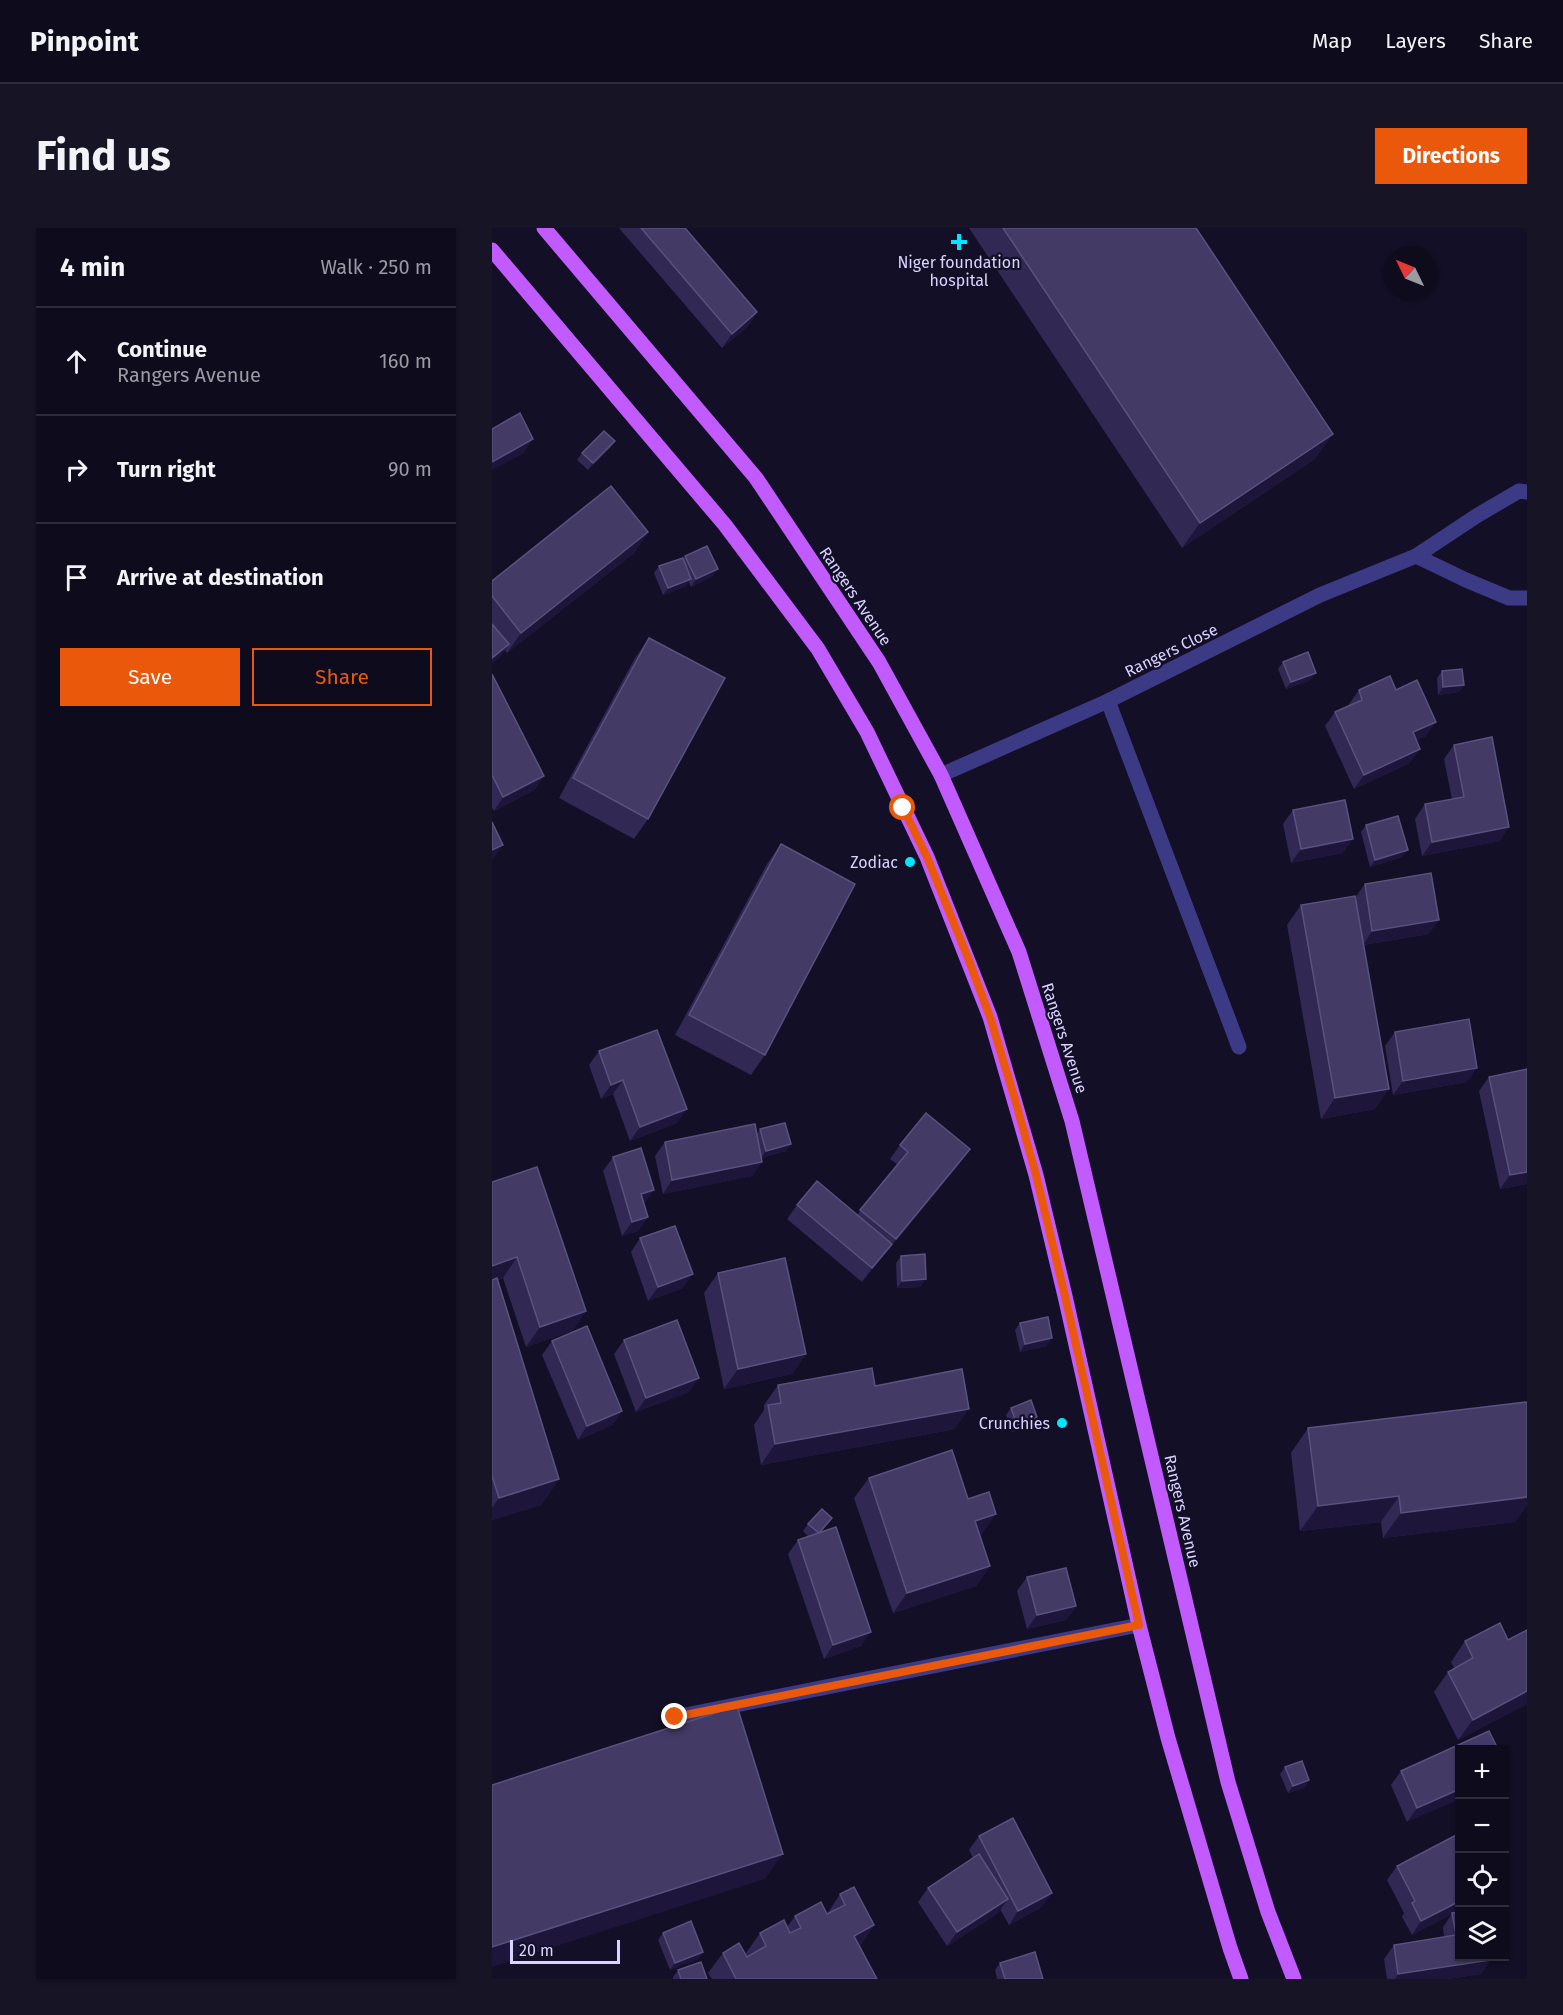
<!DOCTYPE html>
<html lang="en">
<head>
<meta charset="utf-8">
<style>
  :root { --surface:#0e0b1c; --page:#171425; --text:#f1f3f6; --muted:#9b9ba3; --line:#2e2b3b; --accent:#ea580c }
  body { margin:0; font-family:"Fira Sans",sans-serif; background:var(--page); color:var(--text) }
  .controls { position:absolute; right:18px; bottom:18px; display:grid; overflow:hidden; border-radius:0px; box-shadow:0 2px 4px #0004 }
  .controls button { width:54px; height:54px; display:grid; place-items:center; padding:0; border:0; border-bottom:2px solid var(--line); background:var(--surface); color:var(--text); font:30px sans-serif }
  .compass { position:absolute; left:891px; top:18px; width:54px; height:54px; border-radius:50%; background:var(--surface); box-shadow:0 2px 4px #0004; rotate:313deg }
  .scale { position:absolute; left:18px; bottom:15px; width:110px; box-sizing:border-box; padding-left:6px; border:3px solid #d9d4ff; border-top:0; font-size:16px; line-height:21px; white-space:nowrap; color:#d9d4ff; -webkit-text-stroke:4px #130f26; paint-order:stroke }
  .stop { position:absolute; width:18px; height:18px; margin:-14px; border:4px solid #ea580c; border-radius:50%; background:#fff }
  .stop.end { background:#ea580c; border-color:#fff; box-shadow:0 2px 6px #0008 }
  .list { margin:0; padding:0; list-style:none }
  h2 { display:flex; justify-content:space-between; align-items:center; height:78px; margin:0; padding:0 24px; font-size:26px }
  h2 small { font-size:20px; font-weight:400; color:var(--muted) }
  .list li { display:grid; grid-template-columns:39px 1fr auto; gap:18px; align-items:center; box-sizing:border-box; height:108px; padding:0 24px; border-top:2px solid var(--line) }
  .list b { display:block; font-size:22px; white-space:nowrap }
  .list p { margin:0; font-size:20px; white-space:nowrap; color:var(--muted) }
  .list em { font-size:20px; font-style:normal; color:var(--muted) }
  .actions { display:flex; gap:12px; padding:18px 24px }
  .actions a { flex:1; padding:14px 0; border:2px solid var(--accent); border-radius:0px; text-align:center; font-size:21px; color:var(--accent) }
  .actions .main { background:var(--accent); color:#fff }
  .icon { flex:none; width:33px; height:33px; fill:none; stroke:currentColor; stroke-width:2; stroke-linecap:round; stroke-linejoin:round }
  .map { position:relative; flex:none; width:1035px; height:1751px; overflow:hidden; border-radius:0px }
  header { display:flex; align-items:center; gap:36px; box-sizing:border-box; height:84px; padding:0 30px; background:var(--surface); border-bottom:2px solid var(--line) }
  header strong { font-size:28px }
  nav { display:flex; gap:33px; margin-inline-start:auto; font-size:21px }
  .intro { display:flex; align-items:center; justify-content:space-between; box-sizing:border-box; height:144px; padding:0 36px }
  h1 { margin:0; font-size:42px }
  .button { padding:15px 27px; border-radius:0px; background:var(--accent); color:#fff; font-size:21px; font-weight:700 }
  main { display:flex; gap:36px; padding:0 36px }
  aside { flex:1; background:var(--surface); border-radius:0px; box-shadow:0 2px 4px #0004 }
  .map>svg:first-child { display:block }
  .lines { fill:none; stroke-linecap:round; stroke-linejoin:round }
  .minor { stroke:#3d3a85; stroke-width:15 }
  .major { stroke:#c25bff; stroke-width:15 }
  .wall { fill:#312854 }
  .shaded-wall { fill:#1d163a }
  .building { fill:#433a66; stroke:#5a527e; stroke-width:1.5 }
  .route { stroke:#ea580c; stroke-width:8 }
  .poi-dot { fill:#00e5ff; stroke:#130f26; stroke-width:2 }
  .labels { text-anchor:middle; stroke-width:4.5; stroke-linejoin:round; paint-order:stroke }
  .poi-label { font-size:16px; fill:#d9d4ff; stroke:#130f26; text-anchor:end }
  .street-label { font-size:16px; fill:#d9d4ff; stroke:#130f26 }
</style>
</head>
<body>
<header>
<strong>Pinpoint</strong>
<nav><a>Map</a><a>Layers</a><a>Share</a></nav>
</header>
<div class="intro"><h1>Find us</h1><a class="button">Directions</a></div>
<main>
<aside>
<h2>4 min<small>Walk · 250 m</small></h2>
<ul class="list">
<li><svg class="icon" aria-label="ahead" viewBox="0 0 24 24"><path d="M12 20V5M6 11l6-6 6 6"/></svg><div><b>Continue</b><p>Rangers Avenue</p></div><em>160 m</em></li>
<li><svg class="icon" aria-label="right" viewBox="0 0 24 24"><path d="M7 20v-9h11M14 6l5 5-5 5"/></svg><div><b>Turn right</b></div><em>90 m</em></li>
<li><svg class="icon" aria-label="arrive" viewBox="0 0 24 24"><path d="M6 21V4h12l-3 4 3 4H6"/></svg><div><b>Arrive at destination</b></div></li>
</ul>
<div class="actions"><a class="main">Save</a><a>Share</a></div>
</aside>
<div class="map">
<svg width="1035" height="1751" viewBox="0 0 1035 1751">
  <rect width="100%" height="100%" fill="#130f26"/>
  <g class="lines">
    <g class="minor">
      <polyline points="924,328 974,352 1017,370 1035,370"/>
      <polyline points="616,473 747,819"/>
      <polyline points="449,547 616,473 828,367 924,328 986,287 1027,263 1035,264"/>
      <polyline points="183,1489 647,1397"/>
    </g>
    <g class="major">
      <polyline points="52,0 264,250 387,434 449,547 527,724 580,893 736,1554 776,1684 802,1751"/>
      <polyline points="0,22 233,297 326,421 375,504 435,629 498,789 544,947 573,1068 647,1397 676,1510 738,1720 749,1751"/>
    </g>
  </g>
  <g class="wall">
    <polygon points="127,0 193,0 265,84 256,98 230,120"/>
    <polygon points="477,0 704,0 823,231 690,320"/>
    <polygon points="123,213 118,220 96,242 85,232 90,225"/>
    <polygon points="156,304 142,325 15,425 13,422 7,430 0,435 0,353"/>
    <polygon points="193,328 221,348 199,359 197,354 194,358 171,367 162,345 167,338 191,331"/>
    <polygon points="157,410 156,591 142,611 67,570 143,430"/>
    <polygon points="791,434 819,452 794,461 786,441"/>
    <polygon points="950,443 972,457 967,464 946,467 945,450"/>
    <polygon points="0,446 52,548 42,562 2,583 0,580"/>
    <polygon points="867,462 904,462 934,508 924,512 918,535 862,561 833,498 843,484 857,477 857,476"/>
    <polygon points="962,517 1008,613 930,628 923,591 933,576 960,571 952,531"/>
    <polygon points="801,582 851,625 799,635 791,596"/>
    <polygon points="874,597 910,629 878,639 869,604"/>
    <polygon points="289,616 273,827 259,847 183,807 275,636"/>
    <polygon points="873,656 937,706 871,717 883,881 829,891 795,697 809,677 863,670"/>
    <polygon points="903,804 975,854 901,867 893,818"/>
    <polygon points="107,823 185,895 138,913 121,866 109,871 97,837"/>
    <polygon points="997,849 1035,956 1008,961 987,863"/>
    <polygon points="268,901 299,916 294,923 269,930 270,934 260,948 171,966 163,928 173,914 265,906"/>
    <polygon points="408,917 468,935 370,1054 295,991 305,977 365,987 406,937 398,931"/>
    <polygon points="121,929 152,976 156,989 146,1003 130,1008 111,943"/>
    <polygon points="0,954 94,1083 80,1103 34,1119 11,1050 6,1052 67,1251 49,1277 0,1292"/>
    <polygon points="148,1010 191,1060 156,1073 139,1024"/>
    <polygon points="409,1028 429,1059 405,1060 404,1035"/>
    <polygon points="226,1045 314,1126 300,1146 232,1161 212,1065"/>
    <polygon points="528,1095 555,1118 528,1124 523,1102"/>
    <polygon points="132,1112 197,1164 144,1184 122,1126"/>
    <polygon points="60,1113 130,1183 120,1197 86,1212 50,1127"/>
    <polygon points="286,1157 383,1158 463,1201 269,1237 262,1197 272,1182 272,1177"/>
    <polygon points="1035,1174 1035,1277 1023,1294 891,1310 889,1294 808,1303 799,1225 816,1200"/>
    <polygon points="519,1180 540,1197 520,1204 514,1187"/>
    <polygon points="377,1250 476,1271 490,1306 488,1307 498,1338 484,1358 401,1385 362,1270"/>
    <polygon points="340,1290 329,1304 369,1418 332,1431 296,1326 306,1312 316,1308 311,1303 316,1296"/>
    <polygon points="535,1349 584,1378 574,1392 535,1401 525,1363"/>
    <polygon points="1035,1402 1035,1476 966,1512 942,1464 956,1444 962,1440 959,1434 973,1413 1016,1412"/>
    <polygon points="1006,1521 915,1594 899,1557 909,1543"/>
    <polygon points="793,1539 817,1552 812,1560 796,1565 788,1546"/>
    <polygon points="968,1605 968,1682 961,1685 989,1746 956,1751 895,1751 892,1731 902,1717 952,1709 951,1699 960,1686 920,1707 910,1689 912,1685 895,1652 905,1638"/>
    <polygon points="487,1608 550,1679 517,1697 508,1681 506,1685 455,1718 426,1674 436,1660 481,1630 477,1622"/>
    <polygon points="348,1666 382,1697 368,1718 385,1751 220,1751 216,1745 231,1725 255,1729 254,1725 268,1705 295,1699 303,1688 335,1686"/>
    <polygon points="171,1705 211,1724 206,1731 178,1742 166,1712"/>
    <polygon points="508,1735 551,1751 505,1751 503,1742"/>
    <polygon points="186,1742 215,1751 181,1751 181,1749"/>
  </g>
  <g class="shaded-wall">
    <polygon points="265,84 256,98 230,120 240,106"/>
    <polygon points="841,206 823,231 690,320 708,295"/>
    <polygon points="41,211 32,225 0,242 0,234"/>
    <polygon points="123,213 118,220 96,242 101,235"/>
    <polygon points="156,304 142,325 15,425 29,405"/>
    <polygon points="226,341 221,348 199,359 204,351"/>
    <polygon points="199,351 194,358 171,367 176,360"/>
    <polygon points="17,416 7,430 0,435 0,430"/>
    <polygon points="824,445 819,452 794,461 799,454"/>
    <polygon points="972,457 967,464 946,467 951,459"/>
    <polygon points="944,494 934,508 911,518 921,504"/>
    <polygon points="928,521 918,535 862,561 872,547"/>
    <polygon points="52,548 42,562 2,583 11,569"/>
    <polygon points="1017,599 1008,613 930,628 940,614"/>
    <polygon points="861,611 851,625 799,635 809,621"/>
    <polygon points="11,617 0,632 0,622"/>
    <polygon points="916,622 910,629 878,639 883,632"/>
    <polygon points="947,692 937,706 871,717 880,703"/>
    <polygon points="985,840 975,854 901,867 911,853"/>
    <polygon points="131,852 121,866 109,871 119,857"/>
    <polygon points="897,861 883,881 829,891 843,870"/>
    <polygon points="195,881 185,895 138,913 148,899"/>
    <polygon points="299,916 294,923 269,930 274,923"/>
    <polygon points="478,921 468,935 370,1054 380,1040"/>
    <polygon points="270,934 260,948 171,966 180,952"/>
    <polygon points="1035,944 1035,956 1008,961 1018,947"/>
    <polygon points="162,962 152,976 149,966"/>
    <polygon points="156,989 146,1003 130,1008 140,994"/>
    <polygon points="25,1029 11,1050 0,1053 0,1038"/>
    <polygon points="201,1046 191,1060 156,1073 166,1059"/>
    <polygon points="434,1051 429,1059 405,1060 410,1053"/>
    <polygon points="94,1083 80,1103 34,1119 48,1099"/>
    <polygon points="560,1110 555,1118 528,1124 533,1116"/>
    <polygon points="314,1126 300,1146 232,1161 246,1141"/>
    <polygon points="207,1150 197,1164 144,1184 154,1170"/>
    <polygon points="477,1181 463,1201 269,1237 283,1216"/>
    <polygon points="130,1183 120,1197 86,1212 95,1198"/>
    <polygon points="545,1189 540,1197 520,1204 525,1197"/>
    <polygon points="67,1251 49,1277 0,1292 0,1280 7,1270"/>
    <polygon points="1035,1258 1035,1277 1023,1294 891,1310 909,1285"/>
    <polygon points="907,1268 889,1294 808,1303 826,1278"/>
    <polygon points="504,1286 490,1306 469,1313 483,1293"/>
    <polygon points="498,1338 484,1358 401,1385 415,1365"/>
    <polygon points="584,1378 574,1392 535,1401 545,1387"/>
    <polygon points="379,1404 369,1418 332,1431 341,1417"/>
    <polygon points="1035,1463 1035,1476 966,1512 981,1492"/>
    <polygon points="817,1552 812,1560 796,1565 801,1558"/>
    <polygon points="968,1561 968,1571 915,1594 925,1580"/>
    <polygon points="291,1626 273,1651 0,1739 0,1719"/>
    <polygon points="560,1665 550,1679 517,1697 526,1683"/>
    <polygon points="516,1671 506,1685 455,1718 465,1704"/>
    <polygon points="968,1673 968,1682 920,1707 929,1693"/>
    <polygon points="382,1697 368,1718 362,1708"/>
    <polygon points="211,1724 206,1731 178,1742 183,1735"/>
    <polygon points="999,1732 989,1746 956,1751 903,1751 906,1746"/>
  </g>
  <g class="building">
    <polygon points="149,0 193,0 265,84 240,106"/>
    <polygon points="511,0 704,0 841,206 708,295"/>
    <polygon points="28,185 41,211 0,234 0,201"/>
    <polygon points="112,203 123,213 101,235 90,225"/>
    <polygon points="119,258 156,304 29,405 0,368 0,353"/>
    <polygon points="215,318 226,341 204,351 193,328"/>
    <polygon points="191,330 199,351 176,360 167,338"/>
    <polygon points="0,396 17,416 0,430"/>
    <polygon points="157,410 233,450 156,591 81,550"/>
    <polygon points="816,424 824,445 799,454 791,434"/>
    <polygon points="970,441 972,457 951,459 950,443"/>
    <polygon points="0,446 52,548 11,569 0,547"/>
    <polygon points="898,448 904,462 925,452 944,494 921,504 928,521 872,547 843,484 870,472 867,462"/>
    <polygon points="1000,509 1017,599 940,614 933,576 972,569 962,517"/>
    <polygon points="853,572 861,611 809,621 801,582"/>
    <polygon points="906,588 916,622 883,632 874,597"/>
    <polygon points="0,594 11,617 0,622"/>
    <polygon points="289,616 363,656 273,827 197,787"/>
    <polygon points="939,645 947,692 880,703 873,656"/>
    <polygon points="863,668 897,861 843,870 809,677"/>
    <polygon points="977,791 985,840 911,853 903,804"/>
    <polygon points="165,802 195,881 148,899 131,852 119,857 107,823"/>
    <polygon points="1035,841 1035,944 1018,947 997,849"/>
    <polygon points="434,885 478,921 404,1011 368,982 416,924 408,917"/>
    <polygon points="293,895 299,916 274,923 268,901"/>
    <polygon points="263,896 270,934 180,952 173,914"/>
    <polygon points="149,920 162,962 149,966 156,989 140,994 121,929"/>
    <polygon points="45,939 94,1083 48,1099 25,1029 0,1038 0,954"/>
    <polygon points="325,953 400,1016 380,1040 305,977"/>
    <polygon points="183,998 201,1046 166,1059 148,1010"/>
    <polygon points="433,1026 434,1051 410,1053 409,1028"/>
    <polygon points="293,1030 314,1126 246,1141 226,1045"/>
    <polygon points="5,1050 67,1251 7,1270 0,1248 0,1052"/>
    <polygon points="556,1089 560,1110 533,1116 528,1095"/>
    <polygon points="185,1092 207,1150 154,1170 132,1112"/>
    <polygon points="95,1098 130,1183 95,1198 60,1113"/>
    <polygon points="380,1140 383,1158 470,1141 477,1181 283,1216 276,1177 289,1175 286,1157"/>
    <polygon points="539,1172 545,1189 525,1197 519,1180"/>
    <polygon points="1035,1174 1035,1269 909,1285 907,1268 826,1278 816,1200"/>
    <polygon points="460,1222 476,1271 497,1264 504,1286 483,1293 498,1338 415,1365 377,1250"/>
    <polygon points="330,1281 340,1290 327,1305 316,1296"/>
    <polygon points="344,1299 379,1404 341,1417 306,1312"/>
    <polygon points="574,1340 584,1378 545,1387 535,1349"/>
    <polygon points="1008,1395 1016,1412 1035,1402 1035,1463 981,1492 956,1444 981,1430 973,1413"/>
    <polygon points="245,1478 291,1626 0,1719 0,1557"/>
    <polygon points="997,1503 1006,1521 968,1521 968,1561 925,1580 909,1543"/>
    <polygon points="810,1533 817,1552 801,1558 793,1539"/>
    <polygon points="521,1590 560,1665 526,1683 487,1608"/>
    <polygon points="968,1605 968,1673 929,1693 920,1675 923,1673 905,1638"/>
    <polygon points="487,1626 516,1671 465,1704 436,1660"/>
    <polygon points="362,1659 382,1697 362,1708 385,1751 244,1751 231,1725 247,1715 255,1729 274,1718 268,1705 292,1692 298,1705 309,1700 303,1688 329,1674 335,1686 353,1677 348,1666"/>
    <polygon points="968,1684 968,1728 998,1728 999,1732 906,1746 902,1717 964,1707 960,1685"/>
    <polygon points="199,1693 211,1724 183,1735 171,1705"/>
    <polygon points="543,1724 551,1751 513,1751 508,1735"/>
    <polygon points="209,1734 215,1751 189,1751 186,1742"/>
  </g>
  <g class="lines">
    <polyline class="route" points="183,1489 647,1397 573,1068 544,947 522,868 498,789 476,730 435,629 411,580"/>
  </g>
  <g class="poi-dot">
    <path d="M464 5h6v6h6v6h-6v6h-6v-6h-6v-6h6z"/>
    <circle cx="418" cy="634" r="6"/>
    <circle cx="570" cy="1195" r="6"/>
  </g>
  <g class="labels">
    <g class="poi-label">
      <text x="467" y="40" text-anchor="middle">Niger foundation<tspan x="467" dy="18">hospital</tspan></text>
      <text x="406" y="640">Zodiac</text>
      <text x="558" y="1201">Crunchies</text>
    </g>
    <g class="street-label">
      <text transform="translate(364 368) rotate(56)" y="6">Rangers Avenue</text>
      <text transform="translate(679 422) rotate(-26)" y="6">Rangers Close</text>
      <text transform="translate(573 810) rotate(72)" y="6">Rangers Avenue</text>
      <text transform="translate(691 1283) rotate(77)" y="6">Rangers Avenue</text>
    </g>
  </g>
</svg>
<div class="controls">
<button>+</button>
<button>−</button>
<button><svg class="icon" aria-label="locate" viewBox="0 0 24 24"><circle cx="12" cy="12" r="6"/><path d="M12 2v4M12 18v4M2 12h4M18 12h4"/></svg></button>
<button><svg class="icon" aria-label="layers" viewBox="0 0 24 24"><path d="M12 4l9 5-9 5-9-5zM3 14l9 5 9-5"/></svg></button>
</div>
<svg class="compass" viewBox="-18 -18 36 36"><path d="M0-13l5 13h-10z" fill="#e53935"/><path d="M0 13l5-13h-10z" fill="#9b9ba3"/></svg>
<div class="scale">20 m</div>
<div class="stop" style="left:411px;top:580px"></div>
<div class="stop end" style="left:183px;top:1489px"></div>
</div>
</main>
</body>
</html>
